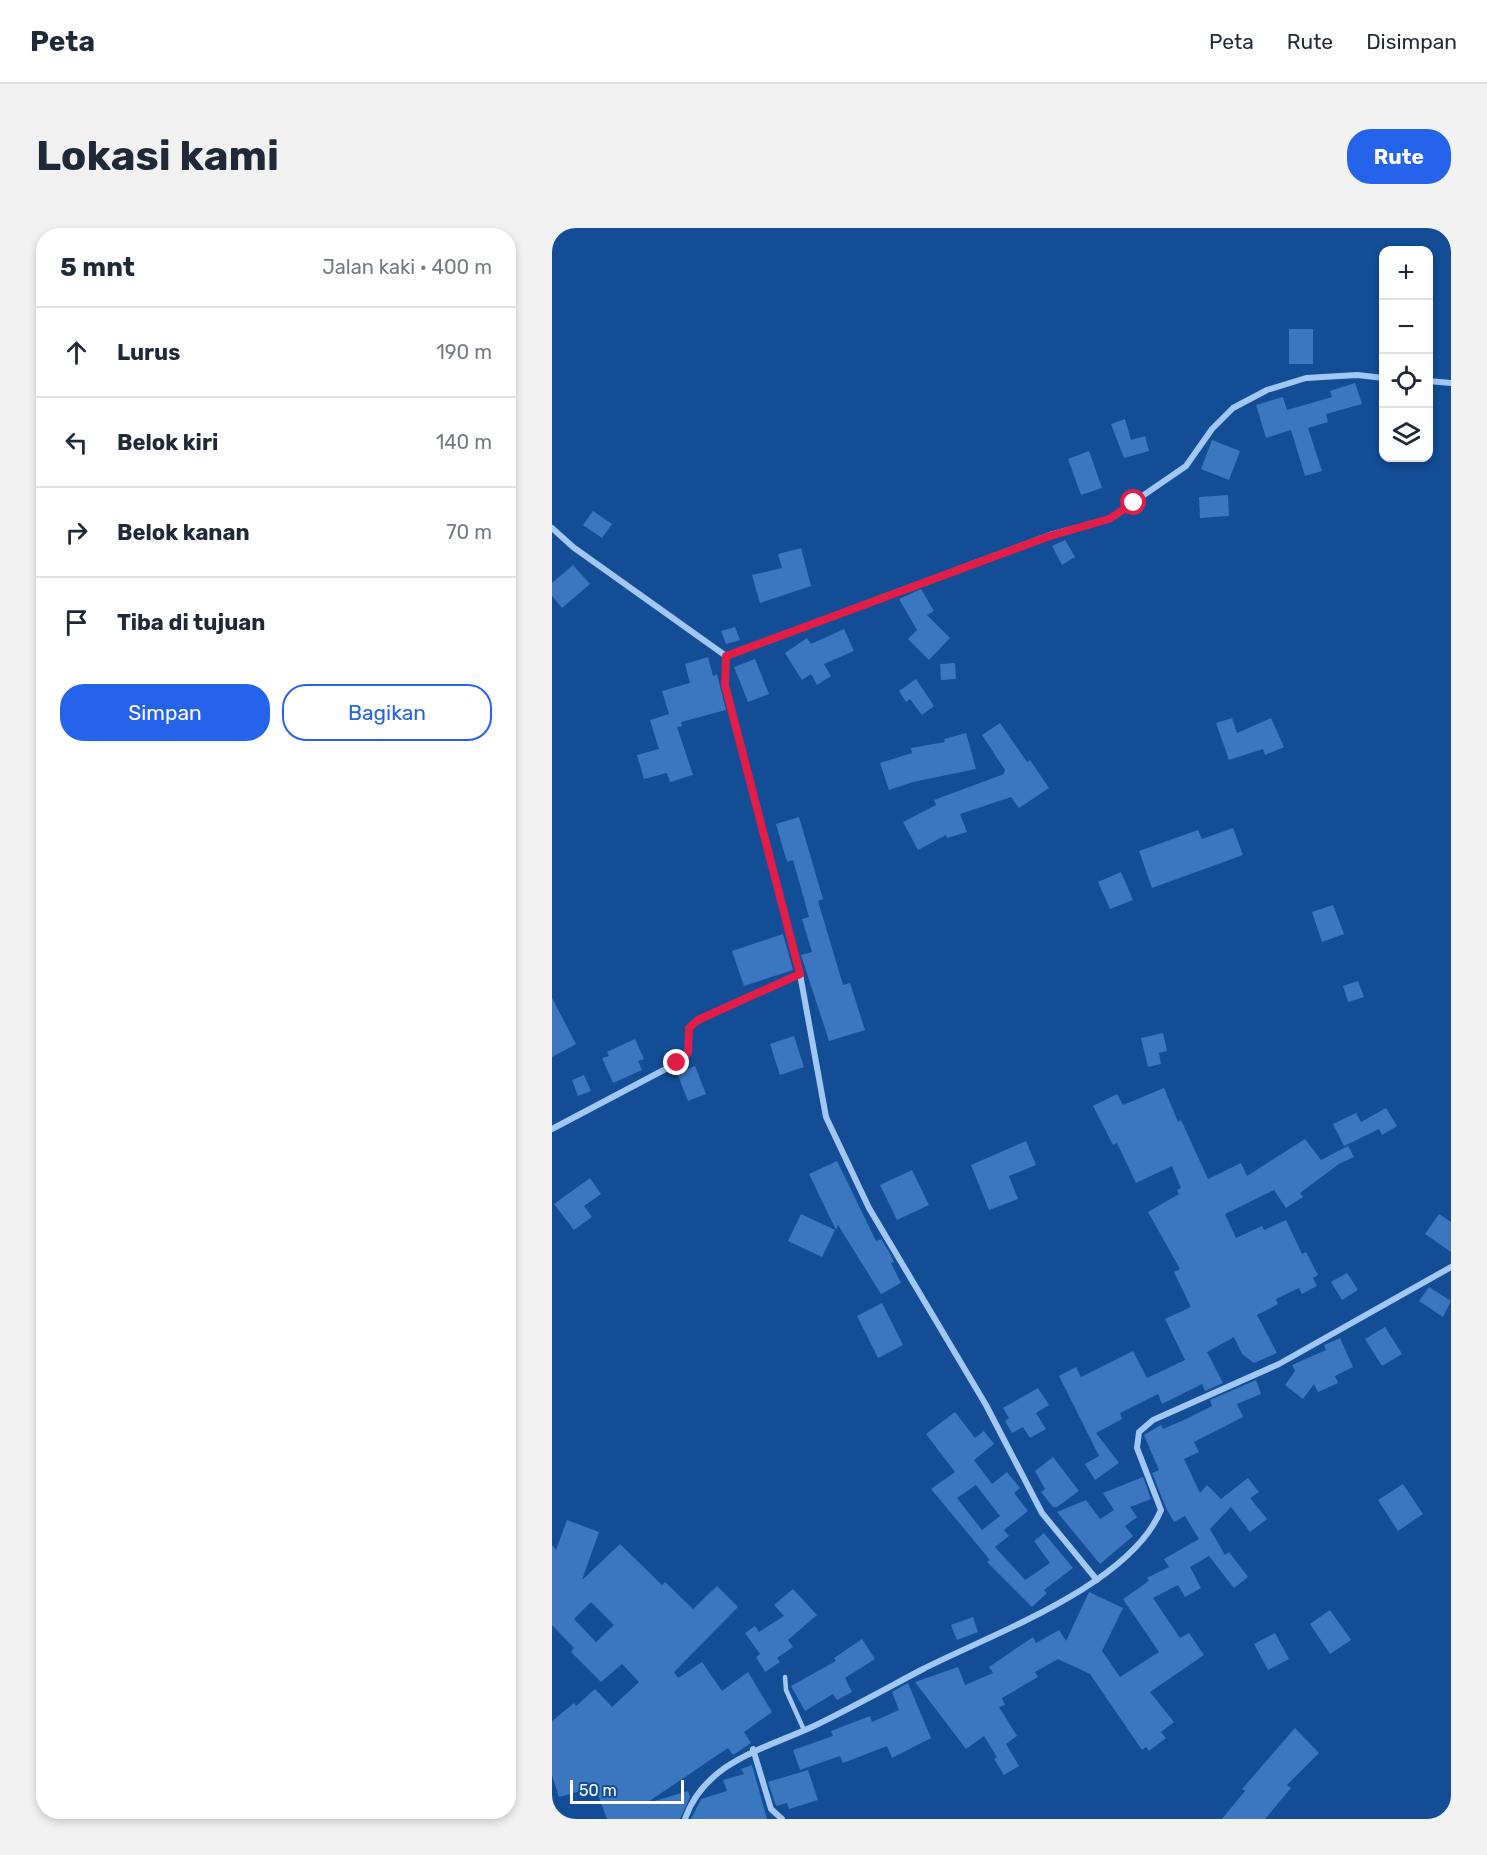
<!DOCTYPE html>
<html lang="id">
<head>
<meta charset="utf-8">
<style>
  :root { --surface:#fff; --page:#f2f2f3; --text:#1f2937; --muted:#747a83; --line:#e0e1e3; --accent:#2563eb }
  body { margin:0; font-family:Rubik,sans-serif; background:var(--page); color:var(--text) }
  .controls { position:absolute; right:18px; top:18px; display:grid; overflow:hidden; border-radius:12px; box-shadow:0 3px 9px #0003 }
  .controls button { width:54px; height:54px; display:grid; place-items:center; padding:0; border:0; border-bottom:2px solid var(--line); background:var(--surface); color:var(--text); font:30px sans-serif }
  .scale { position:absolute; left:18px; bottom:15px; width:114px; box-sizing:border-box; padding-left:6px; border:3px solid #fff; border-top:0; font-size:16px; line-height:21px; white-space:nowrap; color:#fff; -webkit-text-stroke:4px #124d96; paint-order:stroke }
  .stop { position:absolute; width:18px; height:18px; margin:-14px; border:4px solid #e11d48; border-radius:50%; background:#fff }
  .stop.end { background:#e11d48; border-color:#fff; box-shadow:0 2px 6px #0008 }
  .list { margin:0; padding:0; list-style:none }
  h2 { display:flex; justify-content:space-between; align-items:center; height:78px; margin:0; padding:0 24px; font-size:26px }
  h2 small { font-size:20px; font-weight:400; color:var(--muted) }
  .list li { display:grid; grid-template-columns:39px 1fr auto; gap:18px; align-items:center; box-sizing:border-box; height:90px; padding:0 24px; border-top:2px solid var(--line) }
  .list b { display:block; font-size:22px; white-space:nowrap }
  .list em { font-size:20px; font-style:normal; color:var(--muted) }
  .actions { display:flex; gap:12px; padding:18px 24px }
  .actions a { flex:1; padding:14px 0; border:2px solid var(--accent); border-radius:24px; text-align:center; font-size:21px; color:var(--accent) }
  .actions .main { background:var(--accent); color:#fff }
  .icon { flex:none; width:33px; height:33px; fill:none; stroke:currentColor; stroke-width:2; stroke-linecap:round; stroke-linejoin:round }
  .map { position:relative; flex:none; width:899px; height:1591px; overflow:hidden; border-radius:24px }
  header { display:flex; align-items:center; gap:36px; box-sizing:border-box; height:84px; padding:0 30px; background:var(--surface); border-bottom:2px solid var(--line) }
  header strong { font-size:28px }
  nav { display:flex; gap:33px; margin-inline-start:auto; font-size:21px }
  .intro { display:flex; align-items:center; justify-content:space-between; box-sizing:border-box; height:144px; padding:0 36px }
  h1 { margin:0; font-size:42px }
  .button { padding:15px 27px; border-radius:24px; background:var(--accent); color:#fff; font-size:21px; font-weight:700 }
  main { display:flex; gap:36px; padding:0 36px }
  aside { flex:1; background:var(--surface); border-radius:24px; box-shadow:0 3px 9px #0003 }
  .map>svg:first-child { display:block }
  .building { fill:#3b77be; fill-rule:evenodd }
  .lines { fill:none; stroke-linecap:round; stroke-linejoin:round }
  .lane { stroke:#a2c7f3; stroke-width:4.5 }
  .street { stroke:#a2c7f3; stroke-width:6 }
  .route { stroke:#e11d48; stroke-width:8 }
</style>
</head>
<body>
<header>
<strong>Peta</strong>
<nav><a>Peta</a><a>Rute</a><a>Disimpan</a></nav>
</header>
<div class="intro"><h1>Lokasi kami</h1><a class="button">Rute</a></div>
<main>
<aside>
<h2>5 mnt<small>Jalan kaki · 400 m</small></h2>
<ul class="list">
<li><svg class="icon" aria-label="ahead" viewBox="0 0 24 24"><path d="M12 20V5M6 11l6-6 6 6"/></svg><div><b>Lurus</b></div><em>190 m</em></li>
<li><svg class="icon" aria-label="left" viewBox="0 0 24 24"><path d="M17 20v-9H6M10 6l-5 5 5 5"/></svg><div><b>Belok kiri</b></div><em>140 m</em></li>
<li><svg class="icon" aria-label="right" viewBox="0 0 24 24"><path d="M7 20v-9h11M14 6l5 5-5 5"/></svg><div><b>Belok kanan</b></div><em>70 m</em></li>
<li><svg class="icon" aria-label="arrive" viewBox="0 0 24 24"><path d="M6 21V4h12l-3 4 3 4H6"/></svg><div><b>Tiba di tujuan</b></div></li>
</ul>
<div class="actions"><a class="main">Simpan</a><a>Bagikan</a></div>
</aside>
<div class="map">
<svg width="899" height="1591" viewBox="0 0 899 1591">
  <rect width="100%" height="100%" fill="#124d96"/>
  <g class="building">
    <rect x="737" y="101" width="24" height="35"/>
    <polygon points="803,155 810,176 774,186 776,194 756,200 770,243 753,248 739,202 714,210 704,177 731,169 735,182 780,169 778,163"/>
    <polygon points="573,191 579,212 593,208 597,223 572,230 559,196"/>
    <polygon points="660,212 688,223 677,252 649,241"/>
    <polygon points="537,223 550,260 529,267 516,231"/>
    <polygon points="676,267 677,288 648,290 647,269"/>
    <polygon points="41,283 60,296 50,310 31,297"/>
    <polygon points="513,312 523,329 510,337 500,318"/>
    <polygon points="249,320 259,358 208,375 200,347 230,340 226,326"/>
    <polygon points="21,337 38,356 10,380 0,368 0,355"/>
    <polygon points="369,361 382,383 375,387 398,410 377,432 356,411 365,402 347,371"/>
    <polygon points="183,399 188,412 174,416 169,403"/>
    <polygon points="292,401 302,423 272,436 279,448 265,457 259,446 250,452 233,425 255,410 259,416"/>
    <polygon points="156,429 161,448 165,446 174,482 129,494 130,498 125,499 141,547 118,554 115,545 92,551 85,527 107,521 98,492 117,486 110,463 138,455 133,436"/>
    <polygon points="203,431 217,466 196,474 182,439"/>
    <polygon points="403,435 404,451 389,452 388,436"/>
    <polygon points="364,451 382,478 370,487 358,471 354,474 347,463"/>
    <polygon points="680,490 685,505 719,490 732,519 713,527 711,521 677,532 664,495"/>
    <polygon points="448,495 475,534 478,532 497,560 467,580 459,569 408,586 415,604 395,610 394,607 366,622 351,594 384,577 382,572 452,546 453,542 430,507"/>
    <polygon points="414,505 424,541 361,554 337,562 328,535 360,525 359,520 393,514 392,511"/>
    <polygon points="247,589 271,671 266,673 291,757 298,755 313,802 277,813 249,727 260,724 250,691 257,689 241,632 235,634 224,596"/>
    <polygon points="681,600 691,627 600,660 587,623 646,602 650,611"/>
    <polygon points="569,644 581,672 558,681 546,654"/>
    <polygon points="781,677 792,706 770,714 760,684"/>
    <polygon points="231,706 241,742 192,758 180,723"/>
    <polygon points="806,753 812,769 796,774 791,758"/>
    <polygon points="0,770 24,816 0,829"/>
    <polygon points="611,805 615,823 607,825 609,836 596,839 589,810"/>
    <polygon points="242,808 252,839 228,847 218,816"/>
    <polygon points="83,811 92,831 86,833 90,842 61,855 50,830 57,828 55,824"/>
    <polygon points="143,838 154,866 136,873 125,845"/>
    <polygon points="32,847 39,863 26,868 20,852"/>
    <polygon points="612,860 626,894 629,892 656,951 689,935 695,948 753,911 769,932 796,918 802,929 787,936 748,965 751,969 734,980 722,962 673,986 684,1010 710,998 712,1002 734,992 750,1026 754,1024 766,1047 761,1050 765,1058 750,1066 747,1060 724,1071 726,1076 705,1087 725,1125 702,1135 690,1126 682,1109 655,1124 671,1155 653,1163 650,1156 610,1176 606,1166 568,1185 570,1191 544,1205 567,1235 543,1252 533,1236 547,1228 507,1148 524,1139 529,1149 581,1123 595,1150 633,1132 613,1091 639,1079 622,1044 628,1041 596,984 627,966 625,962 629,960 620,938 584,955 565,915 561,917 541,878 565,866 571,877"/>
    <polygon points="834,880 845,898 830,907 827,901 792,918 781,896 804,885 809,894"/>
    <polygon points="474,913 484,937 457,948 466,971 437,982 419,937"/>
    <polygon points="285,933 324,1013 329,1011 336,1022 342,1034 339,1035 349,1055 329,1066 286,997 284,1002 257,946"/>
    <polygon points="360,942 377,977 345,992 328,957"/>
    <polygon points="38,950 49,966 32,978 40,989 22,1002 2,976"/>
    <polygon points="249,986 283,1002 270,1029 236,1013"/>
    <polygon points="887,986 899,994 899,1024 873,1006"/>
    <polygon points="795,1045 806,1062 790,1072 779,1054"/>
    <polygon points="877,1059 899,1073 891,1089 867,1073"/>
    <polygon points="330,1075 351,1117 326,1130 305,1088"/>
    <polygon points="833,1099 850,1126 830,1138 813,1111"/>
    <polygon points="788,1110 801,1139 783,1148 786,1155 766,1164 762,1156 751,1171 733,1157 743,1143 740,1137 774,1122 772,1117"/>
    <polygon points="704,1152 709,1166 685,1176 691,1189 642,1214 647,1224 632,1231 648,1265 655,1257 669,1271 696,1250 707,1264 698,1270 715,1291 698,1304 679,1279 658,1301 673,1327 677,1324 696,1349 682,1360 657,1328 638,1339 649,1360 633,1369 626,1357 601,1370 628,1410 637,1405 652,1427 598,1464 622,1494 609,1504 614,1510 597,1523 594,1519 590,1522 538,1446 506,1431 483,1444 486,1449 450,1470 453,1477 447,1479 465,1508 454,1516 467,1538 452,1547 442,1531 445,1529 432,1508 414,1521 363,1454 406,1439 413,1457 441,1445 437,1439 481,1409 484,1415 507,1402 514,1413 537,1364 571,1380 550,1423 568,1449 607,1424 571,1371 597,1353 595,1350 617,1339 612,1331 647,1311 633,1288 622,1294 614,1280 600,1245 607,1242 592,1207 609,1197 611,1201 634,1191 660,1178 658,1172"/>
    <polygon points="486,1160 497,1177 484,1185 494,1201 478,1210 471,1199 460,1205 453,1193 457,1190 451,1180"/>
    <path d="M403,1184L423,1210L432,1203L442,1216L422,1232L440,1256L455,1244L468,1260L462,1265L476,1283L452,1302L457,1308L443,1319L473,1352L498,1335L482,1313L492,1305L521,1340L492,1362L495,1365L480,1379L435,1334L438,1332L379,1261L403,1244L374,1206ZM424,1257L448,1288L430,1302L405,1270Z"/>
    <polygon points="501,1229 527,1263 505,1279 501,1279 489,1264 493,1261 483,1243"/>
    <polygon points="591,1249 599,1271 578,1279 585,1289 573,1298 581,1308 548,1336 505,1284 534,1272 548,1291 562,1282 551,1265"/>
    <polygon points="851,1256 871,1286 846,1303 826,1272"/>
    <path d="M15,1292L47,1304L30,1352L68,1316L110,1357L113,1354L141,1381L165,1358L186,1379L122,1444L126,1450L150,1434L170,1463L196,1444L220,1484L192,1504L199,1515L181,1527L176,1520L93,1576L136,1563L138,1569L128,1591H55L43,1559L7,1569L0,1547V1493L22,1475L24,1478L43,1461L60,1479L87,1454L70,1436L49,1454L19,1424L22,1420L0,1397V1317L4,1322ZM39,1374L62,1397L44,1414L22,1391Z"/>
    <polygon points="241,1361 265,1387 236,1412 241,1419 225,1430 228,1434 213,1444 204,1429 208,1426 193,1405 203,1398 207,1404 232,1388 222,1377"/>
    <polygon points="778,1382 799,1412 778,1426 758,1396"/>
    <polygon points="421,1389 426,1404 405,1412 399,1397"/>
    <polygon points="723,1405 737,1431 716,1442 702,1416"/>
    <polygon points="310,1411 323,1431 293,1450 300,1464 285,1472 281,1466 253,1483 239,1458 284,1433 282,1430"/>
    <polygon points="356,1455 379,1510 340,1530 335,1518 291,1535 288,1528 248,1542 241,1522 281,1508 279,1503 318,1488 320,1494 347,1482 340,1464"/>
    <polygon points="743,1500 767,1525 735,1557 739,1560 713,1591 670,1591 693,1563 690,1561"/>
    <polygon points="200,1537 215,1591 139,1591 149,1571 175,1563 171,1552 192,1546 189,1541"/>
    <polygon points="256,1542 266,1572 237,1581 235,1575 224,1578 216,1554"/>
  </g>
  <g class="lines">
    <polyline class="lane" points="233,1449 234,1462 252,1502"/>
    <g class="street">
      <polyline points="876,153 899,155"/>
      <polyline points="0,300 21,319 174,428"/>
      <polyline points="174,428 173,457 248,746 274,889 317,980 434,1177 490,1285 545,1352"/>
      <polyline points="174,428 498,307 557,291 634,238 660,201 681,180 715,162 754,150 805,147 832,150"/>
      <polyline points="0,901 125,835 136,824 137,800 146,792 248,746"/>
      <polyline points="201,1521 219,1581 230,1591"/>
      <path d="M133,1591C153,1533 213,1521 262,1498C299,1480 335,1460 371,1441C442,1405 578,1357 609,1282L585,1220L587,1204L601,1192L727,1136L899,1039"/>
    </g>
  </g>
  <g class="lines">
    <polyline class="route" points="125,835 136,825 137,800 146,792 248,746 173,457 174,428 498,308 557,291 582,275"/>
  </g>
</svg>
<div class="controls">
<button>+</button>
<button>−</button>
<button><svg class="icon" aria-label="locate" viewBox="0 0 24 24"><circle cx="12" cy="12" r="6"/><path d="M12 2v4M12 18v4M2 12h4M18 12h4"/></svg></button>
<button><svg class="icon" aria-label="layers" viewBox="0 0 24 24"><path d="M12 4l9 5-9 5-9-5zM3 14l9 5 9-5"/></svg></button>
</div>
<div class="scale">50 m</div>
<div class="stop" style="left:582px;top:275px"></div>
<div class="stop end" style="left:125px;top:835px"></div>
</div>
</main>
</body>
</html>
